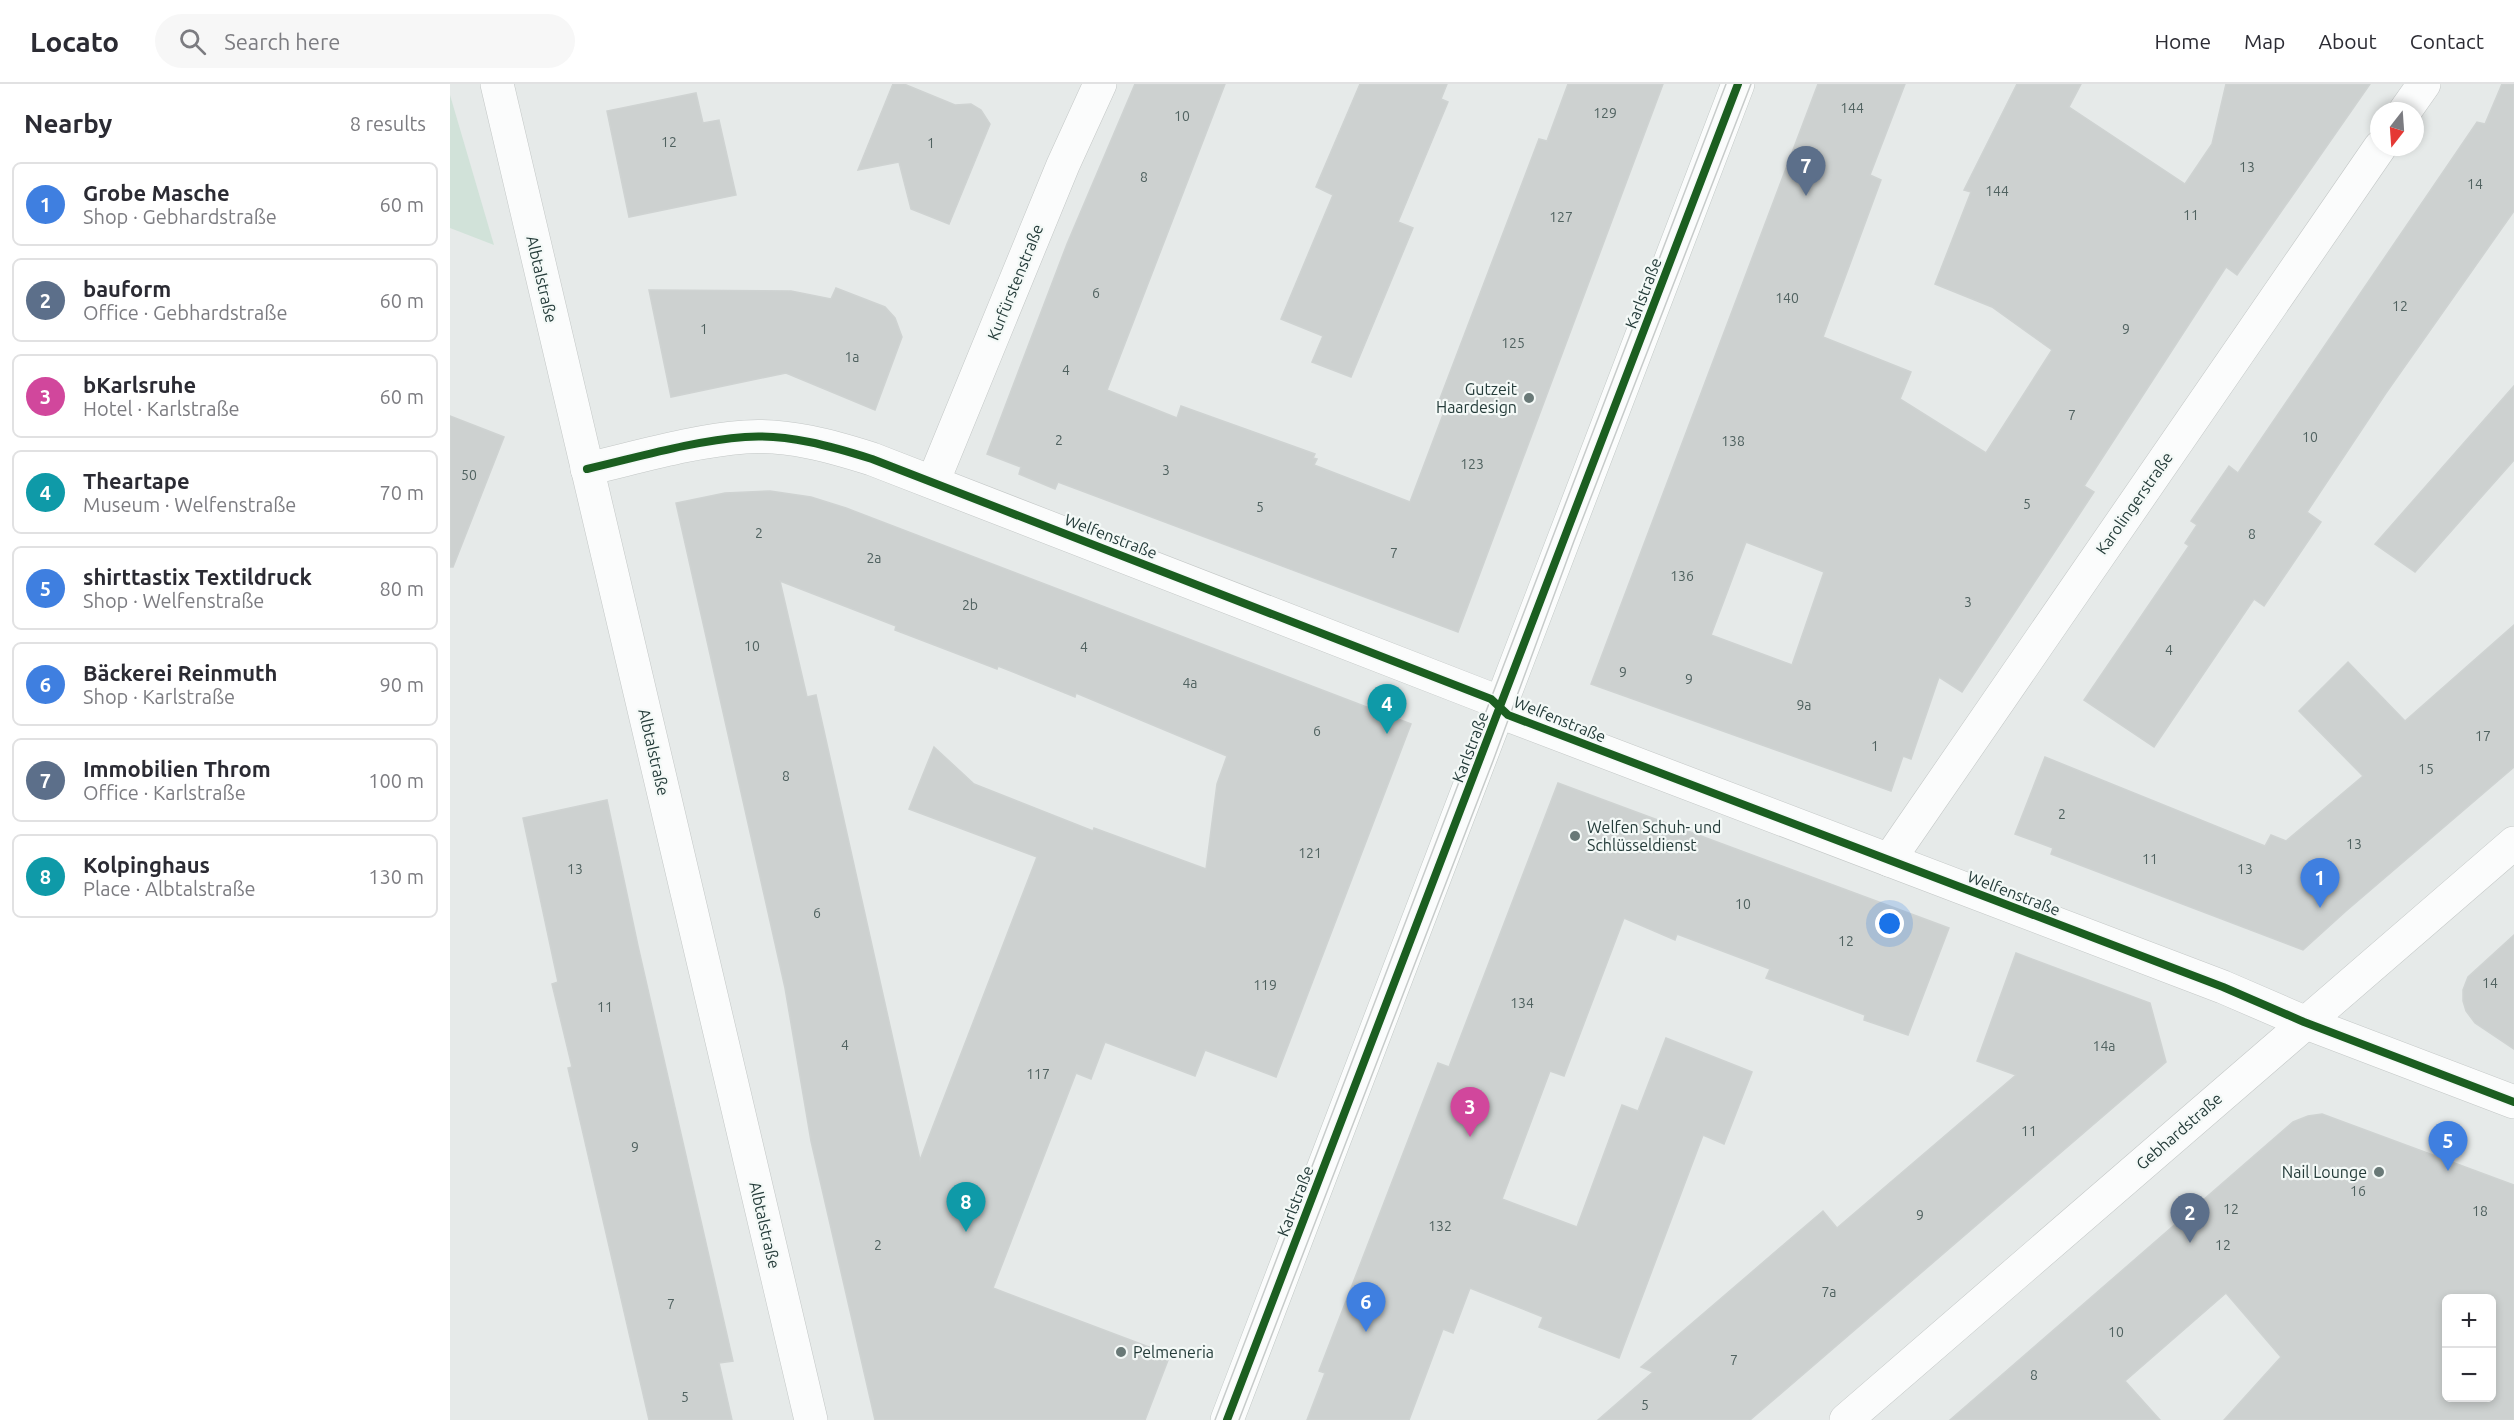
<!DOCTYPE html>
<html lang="en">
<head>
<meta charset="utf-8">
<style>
  :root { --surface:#fff; --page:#f7f7f7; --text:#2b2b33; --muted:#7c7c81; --line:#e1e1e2; --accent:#db2777 }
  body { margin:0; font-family:Ubuntu,sans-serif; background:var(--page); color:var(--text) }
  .controls { position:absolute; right:18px; bottom:18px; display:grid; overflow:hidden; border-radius:9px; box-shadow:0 3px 9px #0003 }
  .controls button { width:54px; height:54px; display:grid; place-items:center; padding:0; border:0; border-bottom:2px solid var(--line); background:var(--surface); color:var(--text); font:30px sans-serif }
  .compass { position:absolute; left:1920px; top:18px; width:54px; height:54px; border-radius:50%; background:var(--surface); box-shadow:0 3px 9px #0003; rotate:197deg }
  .you { position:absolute; left:1440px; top:840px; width:21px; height:21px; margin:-15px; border:4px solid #fff; border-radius:50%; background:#1a73e8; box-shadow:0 0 0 9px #1a73e833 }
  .badge { display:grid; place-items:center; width:39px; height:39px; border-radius:50%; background:var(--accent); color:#fff; font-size:20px; font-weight:700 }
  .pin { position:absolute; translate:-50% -50px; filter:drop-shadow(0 2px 3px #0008) }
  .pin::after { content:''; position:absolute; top:32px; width:21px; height:18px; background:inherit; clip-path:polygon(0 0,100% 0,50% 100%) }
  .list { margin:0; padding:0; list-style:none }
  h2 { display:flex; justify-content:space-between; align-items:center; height:78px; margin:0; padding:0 24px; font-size:26px }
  h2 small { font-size:20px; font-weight:400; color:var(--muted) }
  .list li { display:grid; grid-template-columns:39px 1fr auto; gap:18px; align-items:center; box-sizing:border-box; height:84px; margin:0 12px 12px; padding:0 12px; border:2px solid var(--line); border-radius:9px }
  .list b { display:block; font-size:22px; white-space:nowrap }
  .list p { margin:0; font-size:20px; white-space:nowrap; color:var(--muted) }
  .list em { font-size:20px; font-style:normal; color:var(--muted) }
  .icon { flex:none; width:33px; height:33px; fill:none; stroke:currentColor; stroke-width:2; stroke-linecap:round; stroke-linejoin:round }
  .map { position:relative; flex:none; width:2064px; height:1336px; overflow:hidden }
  header { display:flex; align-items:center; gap:36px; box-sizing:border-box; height:84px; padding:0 30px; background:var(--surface); border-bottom:2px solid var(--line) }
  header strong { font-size:28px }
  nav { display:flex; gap:33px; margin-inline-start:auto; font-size:21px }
  .search { width:420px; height:54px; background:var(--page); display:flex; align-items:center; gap:15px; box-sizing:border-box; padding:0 21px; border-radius:33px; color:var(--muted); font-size:22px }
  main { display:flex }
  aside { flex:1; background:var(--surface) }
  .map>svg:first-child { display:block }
  .green { fill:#d1e2d9 }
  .building { fill:#cdd1d0; stroke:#cfd3d2; stroke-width:1.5; fill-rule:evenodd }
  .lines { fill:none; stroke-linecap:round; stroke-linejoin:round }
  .minor-casing { stroke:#c3c7c6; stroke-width:34 }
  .secondary-casing { stroke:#c2c8c6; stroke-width:34 }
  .minor { stroke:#fbfcfc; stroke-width:33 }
  .secondary { stroke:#fbfcfc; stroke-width:33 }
  .tram { stroke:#c7cbca; stroke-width:1.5 }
  .cycleway-casing { stroke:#f4f9f7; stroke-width:11 }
  .cycleway { stroke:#1b5e20; stroke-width:8 }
  .poi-dot { fill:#697977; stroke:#f4f9f7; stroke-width:2 }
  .labels { text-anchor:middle; stroke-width:4.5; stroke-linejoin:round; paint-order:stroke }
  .number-label { font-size:14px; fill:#506260 }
  .street-label { font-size:16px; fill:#253c3a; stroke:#f4f9f7 }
  .poi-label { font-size:16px; fill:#253c3a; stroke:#f4f9f7; text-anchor:end }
</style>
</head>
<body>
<header>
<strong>Locato</strong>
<div class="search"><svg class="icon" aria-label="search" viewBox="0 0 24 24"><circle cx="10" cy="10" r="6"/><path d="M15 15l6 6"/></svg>Search here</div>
<nav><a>Home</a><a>Map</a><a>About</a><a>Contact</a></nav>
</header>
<main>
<aside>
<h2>Nearby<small>8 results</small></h2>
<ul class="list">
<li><span class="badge" style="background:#3f7fe0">1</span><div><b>Grobe Masche</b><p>Shop · Gebhardstraße</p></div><em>60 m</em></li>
<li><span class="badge" style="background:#5c6f8a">2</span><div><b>bauform</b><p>Office · Gebhardstraße</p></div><em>60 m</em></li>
<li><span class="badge" style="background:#d1479c">3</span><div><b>bKarlsruhe</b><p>Hotel · Karlstraße</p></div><em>60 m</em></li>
<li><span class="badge" style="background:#0f9aa8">4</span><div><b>Theartape</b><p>Museum · Welfenstraße</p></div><em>70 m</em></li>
<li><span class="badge" style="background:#3f7fe0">5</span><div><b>shirttastix Textildruck</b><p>Shop · Welfenstraße</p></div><em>80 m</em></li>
<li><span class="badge" style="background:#3f7fe0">6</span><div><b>Bäckerei Reinmuth</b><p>Shop · Karlstraße</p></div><em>90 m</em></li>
<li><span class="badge" style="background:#5c6f8a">7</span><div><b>Immobilien Throm</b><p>Office · Karlstraße</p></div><em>100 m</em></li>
<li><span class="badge" style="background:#0f9aa8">8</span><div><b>Kolpinghaus</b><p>Place · Albtalstraße</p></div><em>130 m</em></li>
</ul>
</aside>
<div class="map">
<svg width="2064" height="1336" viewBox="0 0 2064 1336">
  <rect width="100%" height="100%" fill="#e6eae9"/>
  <polygon class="green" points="0,11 44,161 0,144"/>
  <g class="building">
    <polygon points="443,0 454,0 505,21 521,20 531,26 540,40 499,140 461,125 449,78 408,86"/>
    <polygon points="685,0 775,0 657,306 727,334 731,322 865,370 863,374 867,375 864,381 960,418 994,328 986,325 1089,55 1097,57 1118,0 1213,0 1008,548 608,398 605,405 569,390 571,383 537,370 617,160"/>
    <polygon points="910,0 997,0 991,15 998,18 948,138 963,144 901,293 862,278 873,252 831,235 883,111 866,103"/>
    <path d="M1368,0H1455L1420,91L1431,96L1373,253L1461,288L1450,315L1536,369L1602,266L1542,223L1485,200L1521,108L1514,106L1567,0H1631L1619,23L1735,100L1762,60L1776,0H1920L1787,191L1776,183L1634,402L1644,408L1512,608L1489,593L1461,675L1453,672L1441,707L1141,600ZM1296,458L1374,488L1342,581L1261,551Z"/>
    <polygon points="2052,0 2064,0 2064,127 1936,309 1857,428 1871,438 1814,522 1804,515 1704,663 1634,616 1739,462 1735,459 1747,441 1741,437 1779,382 1788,389 2027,38 2035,40"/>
    <polygon points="246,9 253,39 269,36 286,111 179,133 157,27"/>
    <polygon points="386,204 435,223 445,234 452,253 425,326 336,289 221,313 199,206 341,207 381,215"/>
    <polygon points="2064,302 2064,376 1965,488 1925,460"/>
    <polygon points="0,332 54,353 3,483 0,483"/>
    <path d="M320,407L361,413L396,424L961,640L826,993L755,966L745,992L655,958L641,995L626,989L543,1204L720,1271L695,1336H425L361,1057L335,904L226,419L275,409ZM330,497L446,542L445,546L547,585L548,582L625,613L626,609L777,672L767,700L756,785L644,744L643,747L524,700L484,663L459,725L587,773L470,1076L366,611L357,613Z"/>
    <polygon points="2064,541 2064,683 1896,827 1853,866 1601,770 1603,764 1565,750 1595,673 1815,762 1821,751 1836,757 1913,692 1849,627 1898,578 1955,637"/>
    <polygon points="1108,699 1499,844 1458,951 1414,936 1415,931 1316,894 1320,885 1227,850 1225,856 1174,834 1114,992 1100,987 1052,1115 1127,1143 1172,1021 1188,1027 1216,954 1302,988 1274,1060 1253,1051 1169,1274 1089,1243 1093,1233 1020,1204 1003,1249 993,1245 959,1336 857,1336 875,1289 869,1287 988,979 999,983"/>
    <polygon points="157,716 188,862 283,1277 269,1279 282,1336 199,1336 118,984 122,983 102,900 108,898 73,734"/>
    <polygon points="2064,851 2064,965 2025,939 2016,927 2013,917 2013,906 2018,893"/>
    <polygon points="1566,869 1700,919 1716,978 1300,1336 1148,1336 1203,1288 1191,1283 1373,1127 1387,1144 1566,991 1527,977"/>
    <path d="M1872,1030L2064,1101V1336H1774L1831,1273L1776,1209L1675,1297L1710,1336H1500L1843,1038L1858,1032ZM1996,1215H2042V1314H1996Z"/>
  </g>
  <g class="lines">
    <defs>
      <g id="minor">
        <polyline points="47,0 361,1336"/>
        <polyline points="1955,27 1974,0"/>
        <path d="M137,385C189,373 242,357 295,353C338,350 381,362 422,375L1041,615L1058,631L1773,903L1854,938L2064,1018"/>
        <polyline points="483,398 613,81 650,0"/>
        <polyline points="1439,776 1930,63"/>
        <polyline points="1396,1336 2064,759"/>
      </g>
      <polyline id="secondary" points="777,1336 1288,0"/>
    </defs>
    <use href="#minor" class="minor-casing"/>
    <use href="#secondary" class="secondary-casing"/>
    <use href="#minor" class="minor"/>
    <use href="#secondary" class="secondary"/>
    <g class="tram">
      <polyline points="765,1336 1276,0"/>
      <polyline points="789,1336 1043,677 1124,457 1301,0"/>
    </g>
    <defs>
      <g id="cycleway">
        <path d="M137,385C189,373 242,357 295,353C338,350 381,362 422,375L1041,615L1058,631L1773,903L1854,938L2064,1018"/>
        <polyline points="777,1336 1288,0"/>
      </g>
    </defs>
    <use href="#cycleway" class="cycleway-casing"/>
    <use href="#cycleway" class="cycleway"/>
  </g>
  <g class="poi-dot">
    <circle cx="1079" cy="314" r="6"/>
    <circle cx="1125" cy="752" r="6"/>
    <circle cx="1929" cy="1088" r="6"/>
    <circle cx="671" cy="1268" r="6"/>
  </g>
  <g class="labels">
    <g class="number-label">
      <text x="1402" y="29">144</text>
      <text x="1155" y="34">129</text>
      <text x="732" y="37">10</text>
      <text x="219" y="63">12</text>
      <text x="481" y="64">1</text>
      <text x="1797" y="88">13</text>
      <text x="694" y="98">8</text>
      <text x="2025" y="105">14</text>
      <text x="1547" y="112">144</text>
      <text x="1741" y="136">11</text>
      <text x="1111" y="138">127</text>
      <text x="646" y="214">6</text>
      <text x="1337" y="219">140</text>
      <text x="1950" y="227">12</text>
      <text x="254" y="250">1</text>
      <text x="1676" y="250">9</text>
      <text x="1063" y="264">125</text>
      <text x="402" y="278">1a</text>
      <text x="616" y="291">4</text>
      <text x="1622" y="336">7</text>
      <text x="1860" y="358">10</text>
      <text x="609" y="361">2</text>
      <text x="1283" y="362">138</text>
      <text x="1022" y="385">123</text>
      <text x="716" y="391">3</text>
      <text x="19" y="396">50</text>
      <text x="1577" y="425">5</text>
      <text x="810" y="428">5</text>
      <text x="309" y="454">2</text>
      <text x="1802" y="455">8</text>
      <text x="944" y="474">7</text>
      <text x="424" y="479">2a</text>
      <text x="1232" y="497">136</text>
      <text x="1518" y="523">3</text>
      <text x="520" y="526">2b</text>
      <text x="302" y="567">10</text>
      <text x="634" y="568">4</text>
      <text x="1719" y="571">4</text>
      <text x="1173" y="593">9</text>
      <text x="1239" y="600">9</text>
      <text x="740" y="604">4a</text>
      <text x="1354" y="626">9a</text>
      <text x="867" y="652">6</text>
      <text x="2033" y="657">17</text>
      <text x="1425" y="667">1</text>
      <text x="1976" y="690">15</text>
      <text x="336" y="697">8</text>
      <text x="1612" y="735">2</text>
      <text x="1904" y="765">13</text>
      <text x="860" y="774">121</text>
      <text x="1700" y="780">11</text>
      <text x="125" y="790">13</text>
      <text x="1795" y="790">13</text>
      <text x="1293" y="825">10</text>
      <text x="367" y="834">6</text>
      <text x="1396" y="862">12</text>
      <text x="2040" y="904">14</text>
      <text x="815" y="906">119</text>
      <text x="1072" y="924">134</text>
      <text x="155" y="928">11</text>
      <text x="395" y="966">4</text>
      <text x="1654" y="967">14a</text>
      <text x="588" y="995">117</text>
      <text x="1579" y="1052">11</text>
      <text x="185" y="1068">9</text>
      <text x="1908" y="1112">16</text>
      <text x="1781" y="1130">12</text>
      <text x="2030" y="1132">18</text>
      <text x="1470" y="1136">9</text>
      <text x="990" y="1147">132</text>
      <text x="428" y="1166">2</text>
      <text x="1773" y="1166">12</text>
      <text x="1379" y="1213">7a</text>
      <text x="221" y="1225">7</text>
      <text x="1666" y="1253">10</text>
      <text x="1284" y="1281">7</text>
      <text x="1584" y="1296">8</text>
      <text x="235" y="1318">5</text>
      <text x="1195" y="1326">5</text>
    </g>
    <g class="street-label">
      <text transform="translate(92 195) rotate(77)" y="6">Albtalstraße</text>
      <text transform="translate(565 198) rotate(-68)" y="6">Kurfürstenstraße</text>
      <text transform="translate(1193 209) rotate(-69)" y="6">Karlstraße</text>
      <text transform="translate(1684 419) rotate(-55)" y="6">Karolingerstraße</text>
      <text transform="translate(661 452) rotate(21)" y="6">Welfenstraße</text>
      <text transform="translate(1110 635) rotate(22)" y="6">Welfenstraße</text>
      <text transform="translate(1020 663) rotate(-69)" y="6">Karlstraße</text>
      <text transform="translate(204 668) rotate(77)" y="6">Albtalstraße</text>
      <text transform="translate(1564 809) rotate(21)" y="6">Welfenstraße</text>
      <text transform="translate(1729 1047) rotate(-41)" y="6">Gebhardstraße</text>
      <text transform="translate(845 1117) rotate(-69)" y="6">Karlstraße</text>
      <text transform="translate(315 1141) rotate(77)" y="6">Albtalstraße</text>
    </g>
    <g class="poi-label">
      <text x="1067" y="311">Gutzeit<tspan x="1067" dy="18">Haardesign</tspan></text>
      <text x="1137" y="749" text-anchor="start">Welfen Schuh- und<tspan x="1137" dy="18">Schlüsseldienst</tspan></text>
      <text x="1917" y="1094">Nail Lounge</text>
      <text x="683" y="1274" text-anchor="start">Pelmeneria</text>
    </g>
  </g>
</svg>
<div class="controls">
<button>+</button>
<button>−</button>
</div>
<svg class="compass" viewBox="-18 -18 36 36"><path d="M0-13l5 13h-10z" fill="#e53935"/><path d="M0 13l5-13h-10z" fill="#7c7c81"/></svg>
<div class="you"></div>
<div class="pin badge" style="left:1870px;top:824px;background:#3f7fe0">1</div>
<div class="pin badge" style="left:1740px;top:1159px;background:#5c6f8a">2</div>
<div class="pin badge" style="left:1020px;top:1053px;background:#d1479c">3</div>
<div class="pin badge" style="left:937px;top:650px;background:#0f9aa8">4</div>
<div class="pin badge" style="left:1998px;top:1087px;background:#3f7fe0">5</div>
<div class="pin badge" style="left:916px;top:1248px;background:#3f7fe0">6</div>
<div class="pin badge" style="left:1356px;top:112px;background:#5c6f8a">7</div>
<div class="pin badge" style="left:516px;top:1148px;background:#0f9aa8">8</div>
</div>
</main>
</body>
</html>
